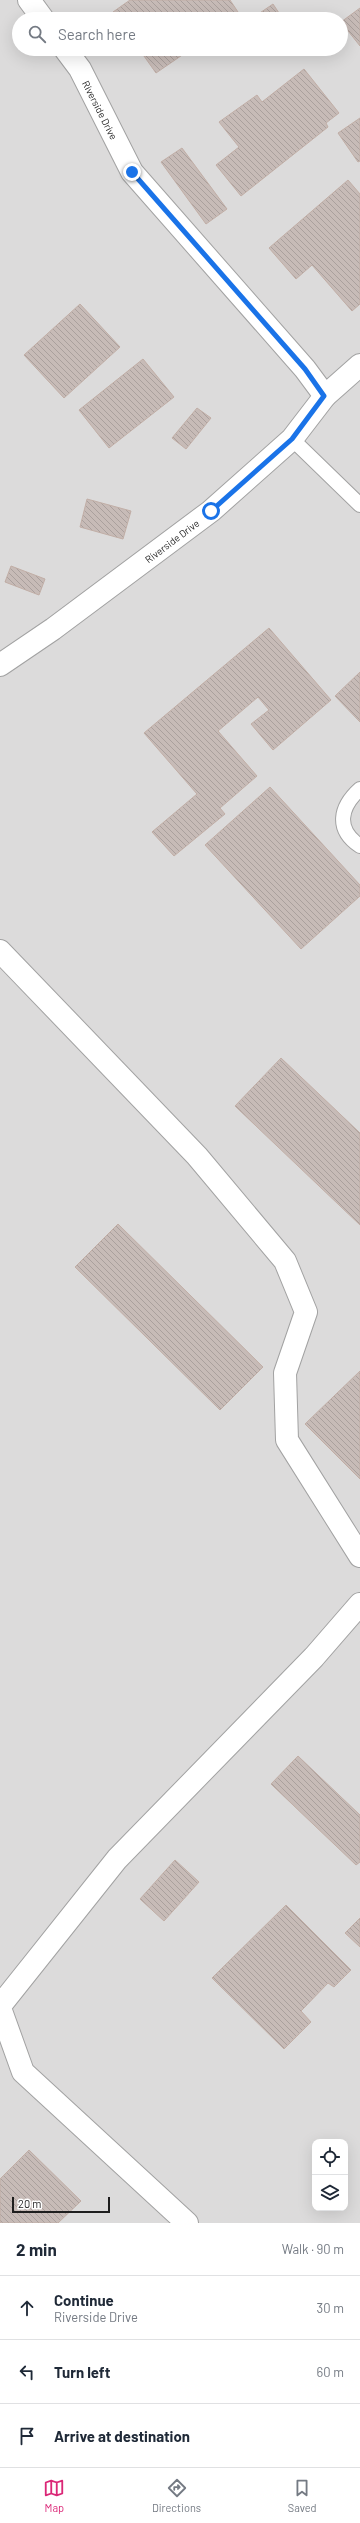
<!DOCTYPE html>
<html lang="en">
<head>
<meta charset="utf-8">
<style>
  :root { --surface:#fff; --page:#f6f6f7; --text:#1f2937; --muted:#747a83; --line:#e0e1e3; --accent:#db2777 }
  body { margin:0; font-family:Barlow,sans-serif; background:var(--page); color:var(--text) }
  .controls { position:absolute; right:12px; bottom:12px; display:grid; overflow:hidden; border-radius:8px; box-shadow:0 4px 16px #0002 }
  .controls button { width:36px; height:36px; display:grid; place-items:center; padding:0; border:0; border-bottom:1px solid var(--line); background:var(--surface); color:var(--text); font:20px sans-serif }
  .scale { position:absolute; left:12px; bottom:10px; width:98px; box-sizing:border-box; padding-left:4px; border:2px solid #1e1e1e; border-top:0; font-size:11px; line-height:14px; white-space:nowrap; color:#1e1e1e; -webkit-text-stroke:3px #fff; paint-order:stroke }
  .stop { position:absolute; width:12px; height:12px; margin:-9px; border:3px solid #1a73e8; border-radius:50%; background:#fff }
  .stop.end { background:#1a73e8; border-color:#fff; box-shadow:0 1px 4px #0008 }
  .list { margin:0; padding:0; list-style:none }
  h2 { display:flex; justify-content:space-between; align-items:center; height:52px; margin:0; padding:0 16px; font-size:17px }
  h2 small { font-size:13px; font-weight:400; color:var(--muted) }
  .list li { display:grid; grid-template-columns:26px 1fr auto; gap:12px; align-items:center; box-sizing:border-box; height:64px; padding:0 16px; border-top:1px solid var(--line) }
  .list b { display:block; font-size:15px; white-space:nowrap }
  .list p { margin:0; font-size:13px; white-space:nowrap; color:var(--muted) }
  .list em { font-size:13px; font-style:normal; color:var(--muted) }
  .icon { flex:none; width:22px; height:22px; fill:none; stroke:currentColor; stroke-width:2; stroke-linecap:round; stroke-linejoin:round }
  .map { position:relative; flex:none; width:360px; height:2223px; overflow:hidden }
  .search { position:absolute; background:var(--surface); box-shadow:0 4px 16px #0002; left:12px; right:12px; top:12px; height:44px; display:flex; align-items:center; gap:10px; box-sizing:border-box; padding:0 14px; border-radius:22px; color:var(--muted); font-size:15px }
  .sheet { height:244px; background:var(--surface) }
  nav { display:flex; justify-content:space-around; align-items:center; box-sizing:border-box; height:56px; border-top:1px solid var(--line); background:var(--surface); font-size:11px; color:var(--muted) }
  nav a { display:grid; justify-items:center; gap:2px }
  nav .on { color:var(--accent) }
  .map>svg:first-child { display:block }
  .residential { fill:#dcdbdb; fill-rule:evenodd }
  .building { fill:url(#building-back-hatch); stroke:#c1aea6 }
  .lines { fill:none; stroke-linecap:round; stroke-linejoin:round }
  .lane-casing { stroke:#a2a2a2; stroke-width:16 }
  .street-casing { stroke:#a2a2a2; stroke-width:24 }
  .lane { stroke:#fff; stroke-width:14 }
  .street { stroke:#fff; stroke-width:22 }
  .route { stroke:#1a73e8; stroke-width:5 }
  .labels { text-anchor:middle; stroke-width:3; stroke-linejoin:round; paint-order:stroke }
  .street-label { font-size:10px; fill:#1e1e1e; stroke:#fff }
</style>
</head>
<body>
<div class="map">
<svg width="360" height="2223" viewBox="0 0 360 2223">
  <defs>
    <pattern id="building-back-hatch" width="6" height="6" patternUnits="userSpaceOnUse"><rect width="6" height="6" fill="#c7bbb7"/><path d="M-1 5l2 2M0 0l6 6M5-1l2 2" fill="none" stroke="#aaa09d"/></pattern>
  </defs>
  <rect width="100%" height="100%" fill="#efeae4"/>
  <path class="residential" d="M0,0H360V2223H0ZM19,19H341V49H19ZM315,2142H345V2208H315Z"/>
  <g class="building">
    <polygon points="130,0 230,0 240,15 235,19 118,19 113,12"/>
    <polygon points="273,4 283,19 251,19"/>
    <polygon points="360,8 360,46 341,22"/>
    <polygon points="139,49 191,49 156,73"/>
    <polygon points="304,69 339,113 326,123 328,127 241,196 216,165 239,147 219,122 257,95 262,102"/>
    <polygon points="360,118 360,161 358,162 338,133"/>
    <polygon points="182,148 227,209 206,224 161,162"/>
    <polygon points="348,180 360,194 360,304 352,311 312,265 296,279 269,248"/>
    <polygon points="80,304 120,347 64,398 24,355"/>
    <polygon points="143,359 174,397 109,448 79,410"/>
    <polygon points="197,408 211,418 186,449 172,438"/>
    <polygon points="87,499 131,511 123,539 80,527"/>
    <polygon points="11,566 45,579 39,595 5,582"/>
    <polygon points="269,628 331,700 273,750 251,724 269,710 258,697 218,731 257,776 220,808 225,814 174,856 152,832 197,794 144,733"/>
    <polygon points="360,672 360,722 335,696"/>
    <polygon points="270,787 360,885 360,896 301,949 205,845"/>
    <polygon points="281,1058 360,1133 360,1225 235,1106"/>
    <polygon points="118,1224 263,1367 220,1410 75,1267"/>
    <polygon points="360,1371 360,1479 305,1424"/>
    <polygon points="298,1756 360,1815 360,1862 356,1865 271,1784"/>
    <polygon points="175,1860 199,1882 164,1921 140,1899"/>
    <polygon points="286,1905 351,1970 334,1987 328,1983 301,2011 311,2022 284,2049 212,1978"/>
    <polygon points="360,1918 360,1947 345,1933"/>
    <polygon points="29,2150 81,2201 58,2223 0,2223 0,2179"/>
  </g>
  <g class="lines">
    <defs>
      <g id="lane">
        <polyline points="292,439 360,505"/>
        <path d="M360,789C340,807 335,829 360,846"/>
      </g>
      <g id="street">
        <polyline points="29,0 43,19"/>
        <polyline points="65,49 80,69 132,172 305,369 325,396 360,365"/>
        <polyline points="0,665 53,629 211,511 292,439 325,396"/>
        <polyline points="0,951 197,1156 285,1261 306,1312 285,1373 287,1440 360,1556"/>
        <polyline points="0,2006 117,1859 314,1657 360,1604"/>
        <polyline points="0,2008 23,2072 187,2223"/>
      </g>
    </defs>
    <use href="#lane" class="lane-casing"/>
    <use href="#street" class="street-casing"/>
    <use href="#lane" class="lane"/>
    <use href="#street" class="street"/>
  </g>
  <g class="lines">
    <polyline class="route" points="132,172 305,369 324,396 292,439 211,511"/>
  </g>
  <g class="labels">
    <g class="street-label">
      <text transform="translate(100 110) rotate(63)" y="4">Riverside Drive</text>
      <text transform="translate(172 541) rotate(-37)" y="4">Riverside Drive</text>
    </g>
  </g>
</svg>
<div class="controls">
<button><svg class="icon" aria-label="locate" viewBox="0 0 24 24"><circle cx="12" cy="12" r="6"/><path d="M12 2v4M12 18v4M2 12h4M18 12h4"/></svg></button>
<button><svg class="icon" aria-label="layers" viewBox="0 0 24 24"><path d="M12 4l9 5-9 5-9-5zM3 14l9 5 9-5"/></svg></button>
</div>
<div class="scale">20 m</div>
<div class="stop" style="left:211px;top:511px"></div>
<div class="stop end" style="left:132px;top:172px"></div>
<div class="search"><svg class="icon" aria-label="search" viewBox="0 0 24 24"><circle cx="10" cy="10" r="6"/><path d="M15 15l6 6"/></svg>Search here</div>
</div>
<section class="sheet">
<h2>2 min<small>Walk · 90 m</small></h2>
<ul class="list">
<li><svg class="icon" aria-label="ahead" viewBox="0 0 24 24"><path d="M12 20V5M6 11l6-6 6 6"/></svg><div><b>Continue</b><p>Riverside Drive</p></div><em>30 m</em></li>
<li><svg class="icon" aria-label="left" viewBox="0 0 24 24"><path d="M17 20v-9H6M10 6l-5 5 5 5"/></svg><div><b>Turn left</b></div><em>60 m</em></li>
<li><svg class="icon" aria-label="arrive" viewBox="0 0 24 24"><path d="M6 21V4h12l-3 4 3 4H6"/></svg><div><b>Arrive at destination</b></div></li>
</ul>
</section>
<nav>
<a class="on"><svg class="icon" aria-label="map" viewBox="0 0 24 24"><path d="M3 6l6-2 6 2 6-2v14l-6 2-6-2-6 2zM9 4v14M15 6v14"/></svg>Map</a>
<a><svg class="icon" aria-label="directions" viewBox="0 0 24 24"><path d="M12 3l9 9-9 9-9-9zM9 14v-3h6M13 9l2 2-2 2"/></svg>Directions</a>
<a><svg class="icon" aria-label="saved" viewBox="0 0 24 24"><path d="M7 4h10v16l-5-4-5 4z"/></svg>Saved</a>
</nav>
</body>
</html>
